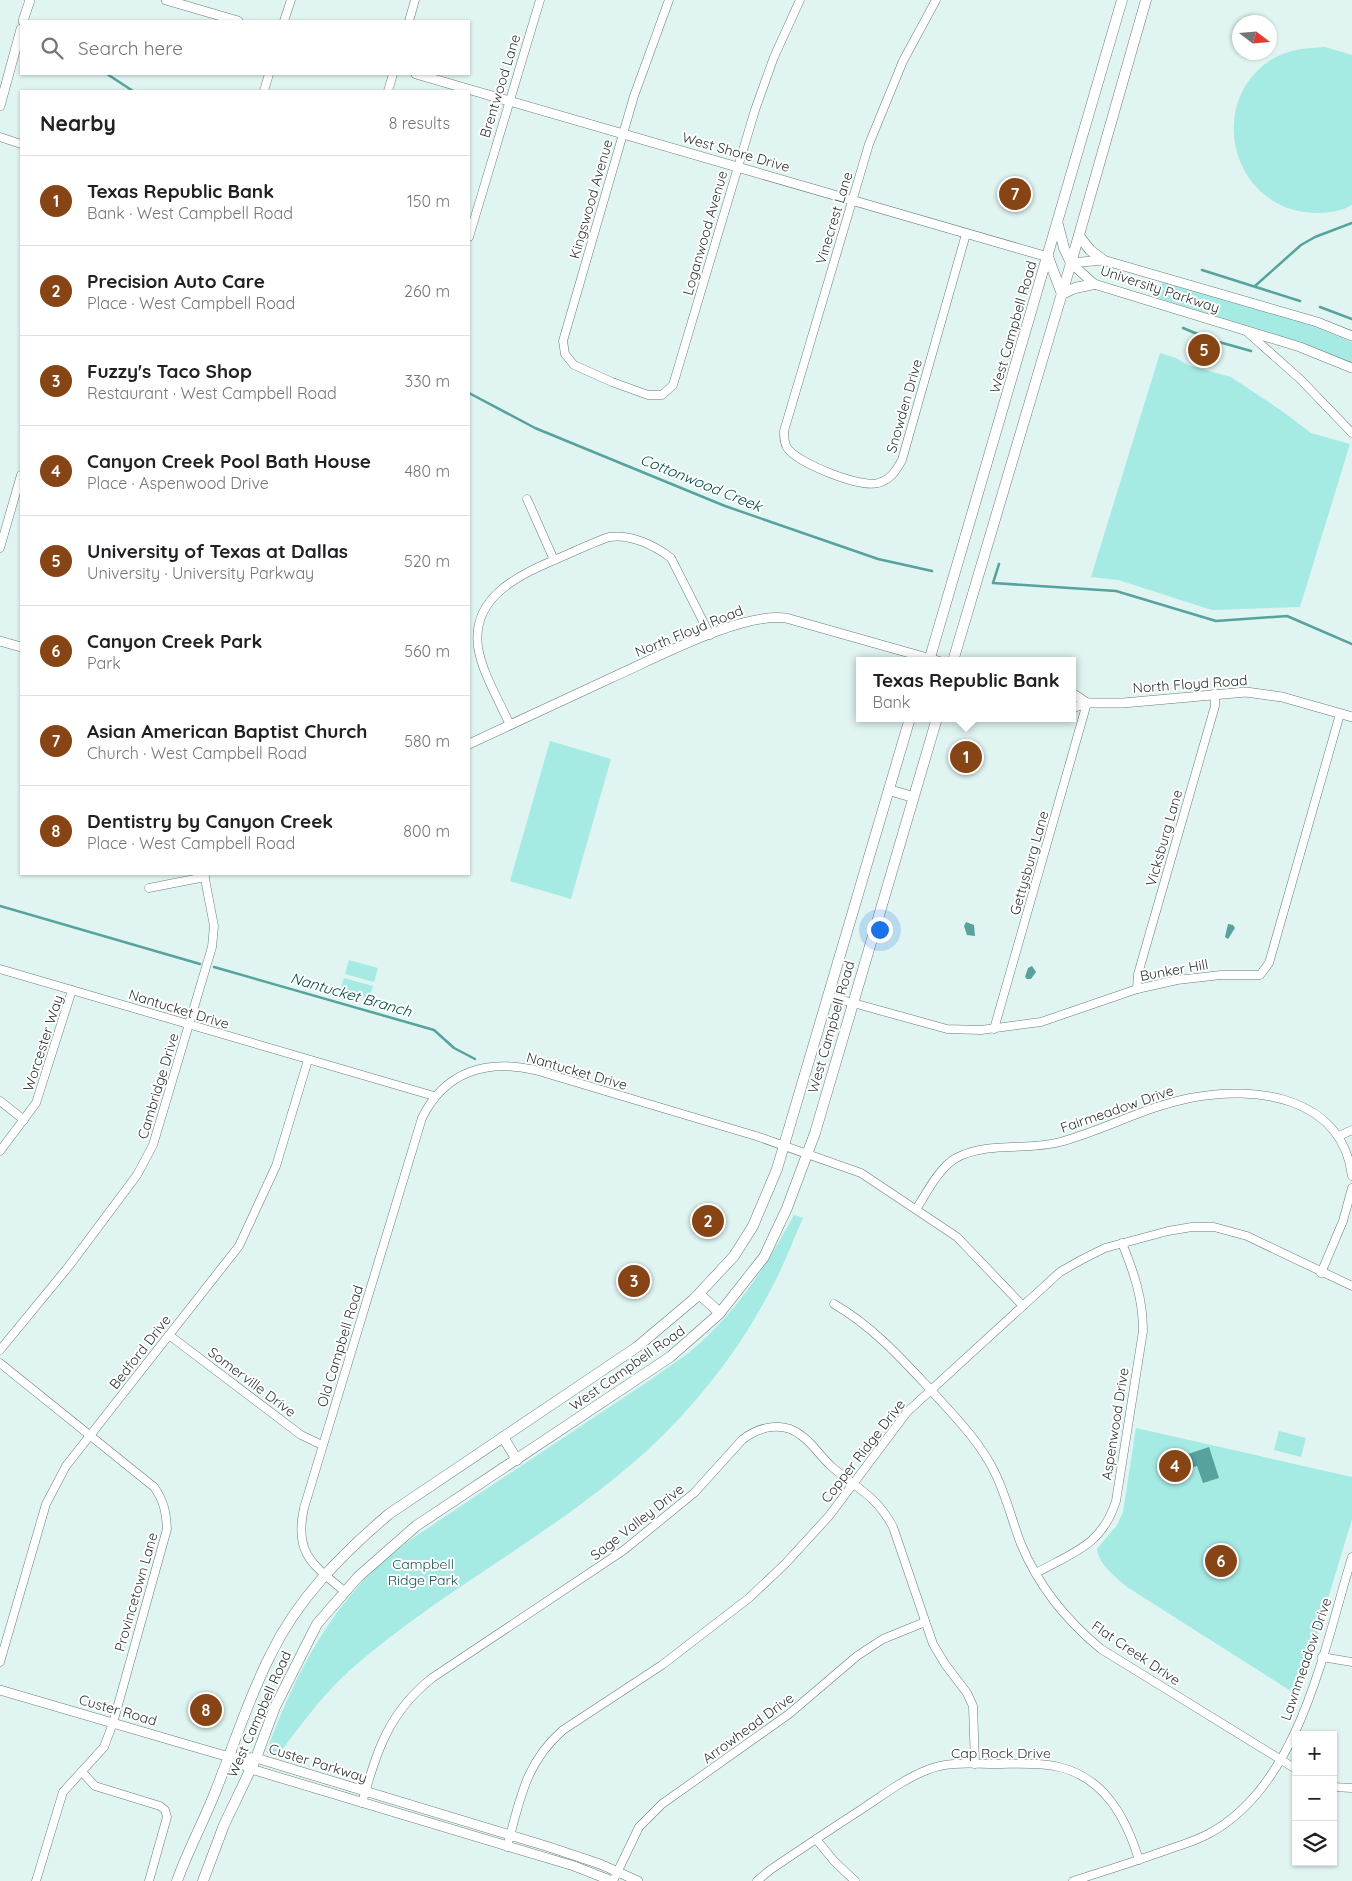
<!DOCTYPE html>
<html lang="en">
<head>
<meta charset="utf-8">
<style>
  :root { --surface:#fff; --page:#f6f6f6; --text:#202124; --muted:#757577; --line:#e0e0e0; --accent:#874515 }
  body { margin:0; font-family:Quicksand,sans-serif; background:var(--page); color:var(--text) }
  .controls { position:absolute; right:15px; bottom:15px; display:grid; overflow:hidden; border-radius:0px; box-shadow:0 1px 4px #0004 }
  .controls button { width:45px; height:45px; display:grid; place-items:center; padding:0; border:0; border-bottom:1px solid var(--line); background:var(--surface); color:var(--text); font:25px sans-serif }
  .compass { position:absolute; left:1232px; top:15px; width:45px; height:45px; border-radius:50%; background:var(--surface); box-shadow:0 1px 4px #0004; rotate:106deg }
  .you { position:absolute; left:879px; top:929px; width:18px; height:18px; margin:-12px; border:4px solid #fff; border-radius:50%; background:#1a73e8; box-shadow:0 0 0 8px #1a73e833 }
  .badge { display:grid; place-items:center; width:32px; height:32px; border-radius:50%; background:var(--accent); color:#fff; font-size:16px; font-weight:700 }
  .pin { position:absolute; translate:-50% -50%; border:2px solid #fff; box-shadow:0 1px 5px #0006 }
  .popup { position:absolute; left:856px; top:657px; width:220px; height:65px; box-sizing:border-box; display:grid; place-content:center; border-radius:0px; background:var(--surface); filter:drop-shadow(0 1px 4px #0005); font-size:16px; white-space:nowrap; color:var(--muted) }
  .popup b { font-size:19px; color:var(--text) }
  .popup::after { content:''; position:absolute; left:50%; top:100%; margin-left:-10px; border:10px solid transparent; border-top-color:var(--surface) }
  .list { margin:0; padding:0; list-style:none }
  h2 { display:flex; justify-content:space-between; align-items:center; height:65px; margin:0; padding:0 20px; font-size:21px }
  h2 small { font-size:16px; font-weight:400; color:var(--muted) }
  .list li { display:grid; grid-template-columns:32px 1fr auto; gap:15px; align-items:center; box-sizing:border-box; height:90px; padding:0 20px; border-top:1px solid var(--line) }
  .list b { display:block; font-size:19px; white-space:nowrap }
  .list p { margin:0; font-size:16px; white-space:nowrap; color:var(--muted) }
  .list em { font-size:16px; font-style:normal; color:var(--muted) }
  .icon { flex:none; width:28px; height:28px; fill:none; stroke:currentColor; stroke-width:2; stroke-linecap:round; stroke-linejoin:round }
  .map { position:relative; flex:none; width:1352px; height:1881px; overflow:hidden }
  .search { position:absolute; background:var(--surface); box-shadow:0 1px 4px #0004; left:20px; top:20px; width:450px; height:55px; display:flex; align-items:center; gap:12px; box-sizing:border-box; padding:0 18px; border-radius:0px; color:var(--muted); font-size:19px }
  .panel { position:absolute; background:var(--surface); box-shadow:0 1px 4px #0004; left:20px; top:90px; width:450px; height:785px; border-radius:0px }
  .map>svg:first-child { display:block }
  .green { fill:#a6eae4 }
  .water { fill:#56a29c }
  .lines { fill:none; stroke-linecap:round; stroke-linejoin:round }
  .stream { stroke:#56a29c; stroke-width:2.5 }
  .minor-casing { stroke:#6a7c7a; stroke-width:9 }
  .tertiary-casing { stroke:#6a7c7a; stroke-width:10 }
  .secondary-casing { stroke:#6a7c7a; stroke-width:11 }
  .minor { stroke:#fff; stroke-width:8 }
  .tertiary { stroke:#fff; stroke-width:9 }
  .secondary { stroke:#fff; stroke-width:10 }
  .labels { text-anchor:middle; stroke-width:4; stroke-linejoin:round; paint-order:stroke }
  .street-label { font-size:14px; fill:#2a3231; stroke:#fff }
  .park-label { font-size:14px; fill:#125551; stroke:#fff }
  .water-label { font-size:15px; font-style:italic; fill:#004945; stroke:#fff }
</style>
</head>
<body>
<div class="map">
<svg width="1352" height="1881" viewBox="0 0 1352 1881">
  <rect width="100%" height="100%" fill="#e0f4f2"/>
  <g class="green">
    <path d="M1325,47L1352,55V205C1338,213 1320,214 1304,212C1228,201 1207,97 1274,58C1290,49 1307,48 1325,47Z"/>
    <polygon points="1163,281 1313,326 1352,342 1352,364 1305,344 1158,298"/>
    <polygon points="1160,353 1176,358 1188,365 1231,377 1282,411 1311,433 1350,444 1300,607 1212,610 1118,580 1091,577"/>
    <polygon points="550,741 611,759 571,899 510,881"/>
    <polygon points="349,960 378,968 374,982 345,974"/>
    <polygon points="344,978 373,986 369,999 340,991"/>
    <path d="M794,1215L803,1218C792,1242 783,1268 770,1291C746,1338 712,1384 676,1422C581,1522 452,1580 349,1671C322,1695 299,1728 277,1756L266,1752C291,1686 321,1622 372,1572C383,1561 396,1552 407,1542L659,1374C672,1364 687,1355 699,1344C741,1306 767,1264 794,1215Z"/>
    <path d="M1136,1428L1352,1477V1519L1302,1685L1297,1695L1127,1587C1117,1578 1098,1564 1097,1549L1117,1525L1123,1512Z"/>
    <polygon points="1279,1431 1306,1438 1301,1457 1274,1450"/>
  </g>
  <g class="water">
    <polygon points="966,922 974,925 975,936 967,935 964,926"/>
    <polygon points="1228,924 1233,925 1235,928 1228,939 1225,937"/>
    <polygon points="1032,966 1036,972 1031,979 1027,979 1025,977 1028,968"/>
    <polygon points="1209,1447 1219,1478 1203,1483 1197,1466 1187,1469 1182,1456"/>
  </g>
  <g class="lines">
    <g class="stream">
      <polyline points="107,74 133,91"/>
      <polyline points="1202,270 1300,301"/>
      <polyline points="1255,286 1301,245 1315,237 1352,223"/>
      <polyline points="1320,307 1352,319"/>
      <polyline points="1183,328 1212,340 1251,351"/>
      <polyline points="469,393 535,428 725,506 878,559 932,571"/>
      <polyline points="999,564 993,583 1116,591 1216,621 1287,616 1352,644"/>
      <polyline points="0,906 200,964"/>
      <polyline points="214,967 434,1030 454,1048 475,1059"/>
    </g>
    <defs>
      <g id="minor">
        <polyline points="669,0 634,96 563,341 565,354 574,365 612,382 648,395 662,395 673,385 755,110 774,57 800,0"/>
        <path d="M936,0L903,61L869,144L784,431C784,437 784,444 788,449C800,464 860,488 878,483C890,480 896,471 902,460L966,234"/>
        <polyline points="284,21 291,0"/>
        <polyline points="409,21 415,0"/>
        <polyline points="264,91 269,74"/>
        <polyline points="388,91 393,74"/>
        <polyline points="0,137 21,144"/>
        <polyline points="469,237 540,0"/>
        <polyline points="1246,331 1300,379 1352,433"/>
        <polyline points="527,499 554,560"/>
        <polyline points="0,548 21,475"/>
        <path d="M510,725C499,700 482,673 478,647C471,596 521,574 559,558C575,551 592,543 609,537C631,534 654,545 671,558L710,635"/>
        <polyline points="149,888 205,877"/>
        <polyline points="0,969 434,1096"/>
        <polyline points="1137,989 1138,974 1215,706 1215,693"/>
        <polyline points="828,996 947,1029 981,1030 1041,1022 1137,989 1177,980 1221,975 1260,975 1269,963 1340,714"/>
        <polyline points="994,1029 1087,703"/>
        <polyline points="0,1101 24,1120"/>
        <polyline points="1339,1136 1352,1130"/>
        <polyline points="0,1151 36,1103 72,990"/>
        <path d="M917,1208C927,1192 939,1168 956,1158C988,1141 1026,1151 1060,1142C1104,1130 1145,1107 1190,1098C1255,1085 1342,1096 1352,1176"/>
        <polyline points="1321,1273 1343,1221 1352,1188"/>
        <path d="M834,1304C872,1326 900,1357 930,1389C954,1416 979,1440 995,1473C1006,1495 1012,1521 1021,1544C1038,1585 1067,1621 1101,1649L1296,1769"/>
        <polyline points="169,1335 301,1435 322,1445"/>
        <polyline points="0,1350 69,1266 137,1175 153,1145 212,947 214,926 204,874"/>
        <path d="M0,1363L154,1487C164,1501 166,1512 167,1529L113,1723L104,1747L63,1792L36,1881"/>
        <path d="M1036,1573C1074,1552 1102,1545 1116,1501L1143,1331C1143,1298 1134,1273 1122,1243"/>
        <path d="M344,1591C312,1564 294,1553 304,1508L422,1118C445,1071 487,1059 535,1070L756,1136L861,1173L957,1237L1023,1306"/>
        <polyline points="1322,1657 1352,1662"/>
        <polyline points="0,1662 46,1504 66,1466 239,1246 276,1166 308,1060"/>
        <polyline points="82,1772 95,1786 160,1806 165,1810 167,1817 149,1881"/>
        <polyline points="1333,1787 1352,1788"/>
        <path d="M362,1803C377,1751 388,1713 432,1678L624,1550L694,1493L742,1440C759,1426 784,1421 802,1436C813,1444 821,1457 831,1466C857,1489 876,1495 893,1527L933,1644L945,1664L967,1693L973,1706L975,1764"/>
        <polyline points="816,1839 834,1861 855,1881"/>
        <path d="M507,1847C520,1800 525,1763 563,1730L662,1665L749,1598L785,1564L829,1516L907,1412L1060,1272L1081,1260L1105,1248L1168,1231L1192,1227H1214L1247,1236L1352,1286"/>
        <polyline points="613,1881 639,1827 662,1804 789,1714 857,1656 883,1639 925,1622"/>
        <path d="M757,1881L770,1870C801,1849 831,1829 862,1809C883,1795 904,1779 927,1770C948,1761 973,1764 995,1764C1016,1764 1039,1762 1059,1767C1105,1778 1126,1818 1139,1860"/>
        <path d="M1073,1881C1105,1871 1136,1861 1167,1850C1181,1845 1196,1841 1210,1833C1300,1784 1324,1648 1352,1557"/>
      </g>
      <g id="tertiary">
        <polyline points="166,0 238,21"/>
        <polyline points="23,21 30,0"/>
        <polyline points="416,74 1048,257"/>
        <polyline points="0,106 21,29"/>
        <polyline points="1071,263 1094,284 1300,347 1352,368"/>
        <polyline points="1071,263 1103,260 1317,322 1352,336"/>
        <polyline points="0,641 21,647"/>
        <polyline points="1072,693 1087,703"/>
        <polyline points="1072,708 1087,703 1123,703 1246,692 1282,697 1352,717"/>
        <path d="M469,744C516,722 564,700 611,678C654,659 741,612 786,618L938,661"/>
        <polyline points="0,1690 229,1757 251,1769 574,1866 612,1881"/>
        <polyline points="232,1757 256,1758 546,1846 600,1864 638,1881"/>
      </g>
      <g id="secondary">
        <polyline points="1058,225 1064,248 1071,263"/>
        <polyline points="1079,236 1090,250 1103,260"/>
        <polyline points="1048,257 1062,294"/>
        <polyline points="1062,294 1075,288 1094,284"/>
        <polyline points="929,661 1122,0"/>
        <polyline points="953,661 1071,263 1146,0"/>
        <polyline points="889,790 913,797"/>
        <polyline points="699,1294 720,1313"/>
        <polyline points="503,1437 517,1460"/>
        <path d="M177,1881C188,1850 204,1821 216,1790C234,1745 248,1699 270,1656C297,1599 342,1554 389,1514L637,1347L694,1299L734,1256L753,1226L777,1169L910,718"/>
        <polyline points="203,1881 224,1825 256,1758 275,1707 317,1624 358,1577 416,1526 670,1357 719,1314 764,1257 787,1208 815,1133 937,718"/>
      </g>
    </defs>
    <use href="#minor" class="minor-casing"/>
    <use href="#tertiary" class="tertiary-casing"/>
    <use href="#secondary" class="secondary-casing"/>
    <use href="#minor" class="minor"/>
    <use href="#tertiary" class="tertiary"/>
    <use href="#secondary" class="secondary"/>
  </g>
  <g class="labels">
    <g class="street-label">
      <text transform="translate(500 86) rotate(-73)" y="5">Brentwood Lane</text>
      <text transform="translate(736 152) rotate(16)" y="5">West Shore Drive</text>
      <text transform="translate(591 199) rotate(-74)" y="5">Kingswood Avenue</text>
      <text transform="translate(834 218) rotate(-73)" y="5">Vinecrest Lane</text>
      <text transform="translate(705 233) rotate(-74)" y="5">Loganwood Avenue</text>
      <text transform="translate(1160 289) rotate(18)" y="5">University Parkway</text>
      <text transform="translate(1013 327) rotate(-74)" y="5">West Campbell Road</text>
      <text transform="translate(904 406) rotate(-74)" y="5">Snowden Drive</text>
      <text transform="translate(689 631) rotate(-22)" y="5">North Floyd Road</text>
      <text transform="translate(1190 684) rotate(-4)" y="5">North Floyd Road</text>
      <text transform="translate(1164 838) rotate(-74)" y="5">Vicksburg Lane</text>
      <text transform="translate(1029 863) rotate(-74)" y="5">Gettysburg Lane</text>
      <text transform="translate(1174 970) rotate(-10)" y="5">Bunker Hill</text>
      <text transform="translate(179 1009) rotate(17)" y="5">Nantucket Drive</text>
      <text transform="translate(831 1027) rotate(-74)" y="5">West Campbell Road</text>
      <text transform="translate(43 1043) rotate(-72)" y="5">Worcester Way</text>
      <text transform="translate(577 1071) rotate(16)" y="5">Nantucket Drive</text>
      <text transform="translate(158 1086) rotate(-73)" y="5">Cambridge Drive</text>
      <text transform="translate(1117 1109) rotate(-19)" y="5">Fairmeadow Drive</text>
      <text transform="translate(340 1346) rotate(-73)" y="5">Old Campbell Road</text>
      <text transform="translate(140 1352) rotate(-52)" y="5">Bedford Drive</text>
      <text transform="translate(627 1368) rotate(-35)" y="5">West Campbell Road</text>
      <text transform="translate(252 1382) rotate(37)" y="5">Somerville Drive</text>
      <text transform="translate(1115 1424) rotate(-81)" y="5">Aspenwood Drive</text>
      <text transform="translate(863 1451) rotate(-52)" y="5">Copper Ridge Drive</text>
      <text transform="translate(637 1522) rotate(-38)" y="5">Sage Valley Drive</text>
      <text transform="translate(136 1592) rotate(-74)" y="5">Provincetown Lane</text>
      <text transform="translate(1136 1653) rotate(34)" y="5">Flat Creek Drive</text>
      <text transform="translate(1306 1659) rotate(-71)" y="5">Lawnmeadow Drive</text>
      <text transform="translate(118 1710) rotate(16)" y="5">Custer Road</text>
      <text transform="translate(259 1714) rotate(-66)" y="5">West Campbell Road</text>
      <text transform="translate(748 1728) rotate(-36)" y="5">Arrowhead Drive</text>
      <text x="1001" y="1758">Cap Rock Drive</text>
      <text transform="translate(318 1763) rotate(17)" y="5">Custer Parkway</text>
    </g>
    <g class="park-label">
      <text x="423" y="1569">Campbell<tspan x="423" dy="16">Ridge Park</tspan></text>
    </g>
    <g class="water-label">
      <text transform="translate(701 483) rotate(22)" y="5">Cottonwood Creek</text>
      <text transform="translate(351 995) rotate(16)" y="5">Nantucket Branch</text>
    </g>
  </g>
</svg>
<div class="controls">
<button>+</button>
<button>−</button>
<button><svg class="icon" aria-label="layers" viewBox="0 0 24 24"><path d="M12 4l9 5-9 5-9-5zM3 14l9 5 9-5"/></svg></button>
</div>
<svg class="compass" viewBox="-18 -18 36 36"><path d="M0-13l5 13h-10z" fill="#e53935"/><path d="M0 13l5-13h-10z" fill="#757577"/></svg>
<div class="you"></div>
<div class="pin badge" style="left:966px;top:757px">1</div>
<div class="popup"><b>Texas Republic Bank</b>Bank</div>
<div class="pin badge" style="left:708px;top:1221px">2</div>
<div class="pin badge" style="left:634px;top:1281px">3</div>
<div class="pin badge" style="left:1175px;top:1466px">4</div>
<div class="pin badge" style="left:1204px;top:350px">5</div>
<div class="pin badge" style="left:1221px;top:1561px">6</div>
<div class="pin badge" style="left:1015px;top:194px">7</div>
<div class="pin badge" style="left:206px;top:1710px">8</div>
<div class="search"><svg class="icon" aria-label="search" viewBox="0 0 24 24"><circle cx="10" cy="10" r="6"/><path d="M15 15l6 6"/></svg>Search here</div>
<section class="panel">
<h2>Nearby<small>8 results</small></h2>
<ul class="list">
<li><span class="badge">1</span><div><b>Texas Republic Bank</b><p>Bank · West Campbell Road</p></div><em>150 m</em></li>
<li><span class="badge">2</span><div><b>Precision Auto Care</b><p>Place · West Campbell Road</p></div><em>260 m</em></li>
<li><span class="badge">3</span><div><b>Fuzzy's Taco Shop</b><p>Restaurant · West Campbell Road</p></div><em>330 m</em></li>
<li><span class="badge">4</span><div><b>Canyon Creek Pool Bath House</b><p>Place · Aspenwood Drive</p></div><em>480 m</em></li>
<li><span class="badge">5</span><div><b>University of Texas at Dallas</b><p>University · University Parkway</p></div><em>520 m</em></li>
<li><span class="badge">6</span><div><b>Canyon Creek Park</b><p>Park</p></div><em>560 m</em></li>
<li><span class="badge">7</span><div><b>Asian American Baptist Church</b><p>Church · West Campbell Road</p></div><em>580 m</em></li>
<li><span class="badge">8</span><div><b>Dentistry by Canyon Creek</b><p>Place · West Campbell Road</p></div><em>800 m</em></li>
</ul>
</section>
</div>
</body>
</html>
